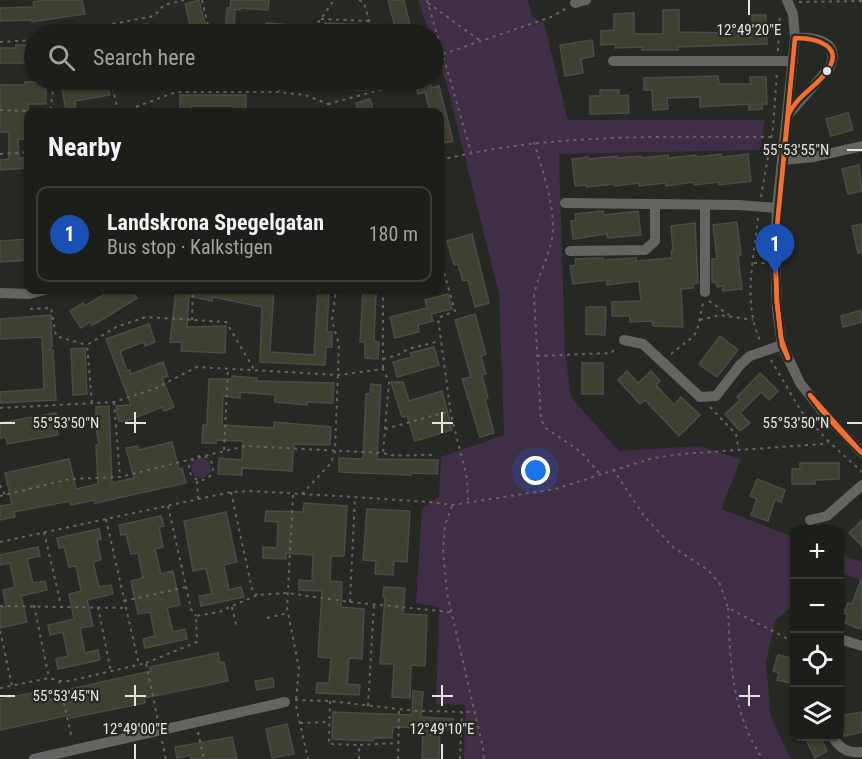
<!DOCTYPE html>
<html lang="en">
<head>
<meta charset="utf-8">
<style>
  :root { --surface:#1c1e1a; --page:#252723; --text:#f1f3f6; --muted:#a0a2a2; --line:#3a3c39; --accent:#0f766e }
  body { margin:0; font-family:"Roboto Condensed",sans-serif; background:var(--page); color:var(--text) }
  .controls { position:absolute; right:18px; bottom:18px; display:grid; overflow:hidden; border-radius:12px; box-shadow:0 2px 4px #0004 }
  .controls button { width:54px; height:54px; display:grid; place-items:center; padding:0; border:0; border-bottom:2px solid var(--line); background:var(--surface); color:var(--text); font:30px sans-serif }
  .you { position:absolute; left:536px; top:471px; width:21px; height:21px; margin:-15px; border:4px solid #fff; border-radius:50%; background:#1a73e8; box-shadow:0 0 0 9px #1a73e833 }
  .badge { display:grid; place-items:center; width:39px; height:39px; border-radius:50%; background:var(--accent); color:#fff; font-size:20px; font-weight:700 }
  .pin { position:absolute; translate:-50% -50px; filter:drop-shadow(0 2px 3px #0008) }
  .pin::after { content:''; position:absolute; top:32px; width:21px; height:18px; background:inherit; clip-path:polygon(0 0,100% 0,50% 100%) }
  .list { margin:0; padding:0; list-style:none }
  h2 { display:flex; justify-content:space-between; align-items:center; height:78px; margin:0; padding:0 24px; font-size:26px }
  h2 small { font-size:20px; font-weight:400; color:var(--muted) }
  .list li { display:grid; grid-template-columns:39px 1fr auto; gap:18px; align-items:center; box-sizing:border-box; height:96px; margin:0 12px 12px; padding:0 12px; border:2px solid var(--line); border-radius:12px }
  .list b { display:block; font-size:22px; white-space:nowrap }
  .list p { margin:0; font-size:20px; white-space:nowrap; color:var(--muted) }
  .list em { font-size:20px; font-style:normal; color:var(--muted) }
  .icon { flex:none; width:33px; height:33px; fill:none; stroke:currentColor; stroke-width:2; stroke-linecap:round; stroke-linejoin:round }
  .map { position:relative; flex:none; width:862px; height:759px; overflow:hidden }
  .search { position:absolute; background:var(--surface); box-shadow:0 2px 4px #0004; left:24px; top:24px; width:420px; height:66px; display:flex; align-items:center; gap:15px; box-sizing:border-box; padding:0 21px; border-radius:33px; color:var(--muted); font-size:22px }
  .panel { position:absolute; background:var(--surface); box-shadow:0 2px 4px #0004; left:24px; top:108px; width:420px; height:186px; border-radius:12px }
  .map>svg:first-child { display:block }
  .green { fill:#402d46 }
  .building { fill:#3e4031; stroke:#4b4c49; stroke-width:1.5 }
  .lines { fill:none; stroke-linecap:round; stroke-linejoin:round }
  .path { stroke:#666664; stroke-width:2; stroke-dasharray:3 4.5; stroke-linecap:butt }
  .minor { stroke:#646563; stroke-width:10 }
  .bus-1-casing { stroke:#272922; stroke-width:9 }
  .bus-1 { stroke:#f46f30; stroke-width:4.5 }
  .ticks { fill:none; stroke:#e4e5e0; stroke-width:2 }
  .bus-dot { fill:#e4e5e0; stroke:#272922; stroke-width:2 }
  .ticks-label { font-size:15px; text-anchor:middle; fill:#e4e5e0; stroke:#272922; stroke-width:4.5; stroke-linejoin:round; paint-order:stroke }
</style>
</head>
<body>
<div class="map">
<svg width="862" height="759" viewBox="0 0 862 759">
  <rect width="100%" height="100%" fill="#262823"/>
  <g class="green">
    <polygon points="418,0 528,0 532,17 544,23 568,120 765,120 760,150 559,154 565,352 571,397 619,451 700,446 741,459 721,509 794,537 794,604 775,621 766,663 771,717 791,759 464,759 465,705 436,704 439,607 416,603 422,508 439,497 441,457 504,435 499,294 447,85 434,45 434,34 430,34"/>
    <circle cx="201" cy="468" r="10"/>
    <polygon points="840,554 862,562 862,581 840,573"/>
  </g>
  <g class="building">
    <polygon points="43,0 82,0 85,14 32,22 32,20 0,21 0,8 34,7 33,2"/>
    <polygon points="199,0 201,9 208,34 192,34 185,4"/>
    <polygon points="231,0 269,0 268,10 240,8 240,10 235,9 234,34 225,34 227,8 230,8"/>
    <polygon points="388,0 404,0 412,34 397,34"/>
    <polygon points="663,10 679,10 679,32 731,33 731,30 752,29 752,15 766,15 767,44 678,47 678,50 642,50 642,47 615,48 615,44 601,45 601,31 614,30 614,14 634,13 634,34 663,34"/>
    <polygon points="266,23 292,25 292,34 265,34"/>
    <polygon points="325,23 369,25 368,34 324,34"/>
    <polygon points="148,24 149,34 116,34 116,30"/>
    <polygon points="592,40 594,56 581,59 583,73 565,76 560,45"/>
    <polygon points="16,45 34,45 33,63 0,63 0,48 16,48"/>
    <polygon points="718,76 719,84 751,84 750,77 766,77 767,104 762,104 762,109 749,110 749,104 700,107 700,97 667,98 668,109 653,110 652,90 644,90 644,78"/>
    <polygon points="328,80 365,80 368,90 327,89"/>
    <polygon points="414,80 429,80 431,88 439,86 453,141 440,144 440,112 430,112 425,92 418,94"/>
    <polygon points="107,81 110,95 75,101 76,107 66,109 62,90"/>
    <polygon points="25,82 46,82 46,104 28,104 28,131 24,131 24,139 18,139 19,158 28,158 28,168 0,170 0,160 9,159 9,132 0,132 0,85 25,85"/>
    <polygon points="600,90 619,90 619,96 628,95 629,113 590,114 590,96 600,96"/>
    <polygon points="180,95 246,95 246,112 234,112 234,106 191,106 191,112 180,112"/>
    <polygon points="370,99 374,112 358,112 356,103"/>
    <polygon points="848,113 853,130 831,136 826,119"/>
    <polygon points="721,154 722,157 748,154 751,181 719,185 719,182 694,185 693,182 666,186 665,183 639,186 639,183 615,186 614,184 586,187 586,185 575,186 572,159 588,157 589,159 617,156 617,158 641,156 641,158 668,155 668,158 696,155 696,157"/>
    <polygon points="859,165 862,191 848,194 842,169"/>
    <polygon points="603,211 604,215 638,211 641,235 608,238 607,234 573,239 571,221 576,220 575,214"/>
    <polygon points="737,222 741,255 738,256 742,289 723,291 723,286 717,287 716,282 712,282 712,259 717,259 713,225"/>
    <polygon points="695,223 698,283 693,284 693,288 681,289 683,327 653,326 652,321 630,322 630,316 612,316 612,302 641,301 639,281 607,285 607,280 573,284 570,266 576,265 575,259 603,258 603,260 636,258 636,261 672,258 671,251 673,251 671,226"/>
    <polygon points="862,224 862,253 858,253 852,226"/>
    <polygon points="472,234 489,303 475,307 468,280 463,281 458,264 454,265 447,241"/>
    <polygon points="28,239 28,260 0,262 0,241"/>
    <polygon points="111,290 132,290 137,298 105,318 92,325 90,322 81,328 70,311 83,303 85,306"/>
    <polygon points="176,290 274,290 270,352 314,355 318,290 329,290 327,332 332,332 332,347 326,347 325,365 260,362 262,307 213,297 212,301 189,296 187,327 226,326 225,353 181,351 182,342 170,342"/>
    <polygon points="363,292 376,292 374,341 379,342 378,359 365,358 365,342 360,342"/>
    <polygon points="448,294 452,309 431,314 433,321 418,325 419,332 395,338 390,317 427,308 425,300"/>
    <polygon points="586,307 606,307 605,335 586,334"/>
    <polygon points="862,310 862,322 843,327 841,316"/>
    <polygon points="475,314 486,354 481,356 486,374 482,375 488,398 485,399 494,433 480,437 462,379 471,377 455,320"/>
    <polygon points="51,315 52,347 48,350 53,350 56,400 0,403 0,392 44,389 42,337 0,339 0,319"/>
    <polygon points="149,324 155,342 145,346 144,342 120,351 127,371 130,370 131,374 163,362 168,376 162,378 174,407 164,411 162,407 127,421 119,421 116,406 131,405 106,339"/>
    <polygon points="720,336 738,350 717,377 699,364"/>
    <polygon points="434,347 439,365 397,377 393,362 412,357 410,353"/>
    <polygon points="85,348 87,394 73,395 71,349"/>
    <rect x="582" y="363" width="21" height="31"/>
    <polygon points="627,371 638,383 651,371 660,381 656,385 674,405 681,397 700,415 679,436 645,400 640,404 618,380"/>
    <polygon points="760,373 778,391 769,400 761,392 740,413 750,423 740,431 725,414 740,400 737,397"/>
    <polygon points="232,376 257,378 256,381 334,383 333,403 307,402 307,405 275,402 275,395 240,392 240,398 223,396 222,425 274,428 274,422 331,427 330,445 294,444 292,471 242,468 242,475 218,474 219,458 242,460 243,441 216,440 216,443 202,443 203,425 207,425 209,379 232,379"/>
    <polygon points="391,382 403,382 409,401 442,391 452,430 415,441 407,416 402,417"/>
    <polygon points="371,384 381,385 377,459 438,460 437,474 411,473 411,475 339,472 339,458 363,459 366,394 370,394"/>
    <polygon points="109,406 112,483 134,478 126,448 138,446 139,450 172,442 179,469 182,468 186,483 95,503 94,500 71,505 70,501 14,512 15,517 0,520 0,506 12,504 5,473 69,459 76,489 98,484 96,445 99,444 96,427 96,407"/>
    <polygon points="56,413 58,435 7,444 6,437 0,438 0,423"/>
    <polygon points="800,463 839,463 839,479 815,480 815,484 792,484 792,469 800,469"/>
    <polygon points="757,479 785,490 781,502 775,500 768,521 751,515 757,499 750,496"/>
    <polygon points="304,503 347,506 344,556 331,556 330,581 342,582 341,607 364,609 362,659 349,658 347,684 360,685 359,695 316,693 317,683 329,683 331,658 318,657 322,591 299,590 299,580 312,581 313,555 286,553 286,559 263,558 263,547 277,548 278,522 265,521 266,511 303,512"/>
    <polygon points="367,509 410,511 407,562 394,561 393,575 375,574 376,561 363,560"/>
    <polygon points="226,512 237,562 224,565 229,590 241,587 244,597 201,606 199,596 212,594 206,568 193,571 184,521"/>
    <polygon points="161,516 164,526 159,527 163,547 155,549 161,574 173,571 180,605 167,608 173,632 185,629 187,639 145,648 143,639 155,636 150,612 138,614 131,581 143,578 138,553 131,554 126,534 121,535 119,525"/>
    <polygon points="862,520 862,546 849,533"/>
    <polygon points="99,529 101,539 97,540 101,560 93,562 99,587 111,585 113,594 87,600 93,626 80,628 85,653 98,650 100,660 58,669 56,659 68,656 63,632 50,635 48,625 74,619 69,594 81,591 76,566 69,567 64,547 59,548 57,538"/>
    <polygon points="38,547 40,556 27,559 33,583 45,581 47,590 21,596 27,622 0,628 0,608 6,607 3,590 15,587 10,563 0,565 0,555"/>
    <polygon points="861,579 862,624 860,629 845,623 848,615 844,613 848,603 852,604"/>
    <polygon points="384,587 405,588 403,614 427,615 425,666 411,665 410,698 392,697 394,664 380,664 385,597 383,597"/>
    <polygon points="218,653 220,663 224,662 228,681 144,698 145,703 71,718 70,715 0,730 0,699 48,690 50,700 67,697 66,690 151,671 150,667"/>
    <polygon points="778,655 795,659 795,684 777,680 779,673 773,671"/>
    <polygon points="273,678 274,687 257,690 255,681"/>
    <polygon points="413,691 423,692 421,717 453,719 453,729 440,728 439,759 422,759 423,728 393,727 392,738 374,738 373,741 332,739 333,712 412,715"/>
    <polygon points="862,712 862,732 844,736 840,716"/>
    <polygon points="287,724 294,754 272,758 266,729"/>
    <polygon points="804,736 820,736 827,751 815,758"/>
    <polygon points="232,737 237,759 191,759 190,755 177,758 175,747"/>
  </g>
  <g class="lines">
    <g class="path">
      <polyline points="202,0 210,34"/>
      <polyline points="359,0 364,3 373,34"/>
      <polyline points="427,0 471,152"/>
      <polyline points="799,2 862,1"/>
      <polyline points="428,3 482,42"/>
      <polyline points="321,19 369,21"/>
      <polyline points="61,34 154,16 164,5 184,0"/>
      <polyline points="308,34 321,19 334,0"/>
      <polyline points="0,42 34,40"/>
      <polyline points="778,51 780,15"/>
      <polyline points="443,54 551,17 567,8"/>
      <polyline points="60,80 60,83 87,80"/>
      <polyline points="111,80 118,112"/>
      <polyline points="221,80 224,91"/>
      <polyline points="279,91 282,80"/>
      <polyline points="328,104 388,88 386,80"/>
      <polyline points="0,110 50,112 53,90 60,83"/>
      <polyline points="122,112 176,92 278,92 305,95 328,104 331,112"/>
      <path d="M534,142C542,170 557,210 552,238C549,258 537,276 534,296L541,420L546,428L581,452L599,473"/>
      <polyline points="0,154 28,152"/>
      <path d="M440,160C551,133 657,137 771,137"/>
      <polyline points="761,197 773,128 777,72"/>
      <path d="M758,218C754,258 742,304 761,342"/>
      <polyline points="754,263 766,263"/>
      <polyline points="440,270 443,269 455,311 438,318 451,415 467,478 468,502"/>
      <polyline points="383,290 383,369"/>
      <polyline points="709,301 729,315"/>
      <polyline points="30,309 51,308 56,336 87,345"/>
      <polyline points="192,320 193,290"/>
      <polyline points="700,320 720,315 753,320"/>
      <polyline points="671,354 694,336 698,327 703,303"/>
      <polyline points="537,356 611,353 616,348"/>
      <polyline points="383,359 398,355 408,349 440,341"/>
      <polyline points="771,360 801,411 828,441"/>
      <polyline points="114,402 120,477"/>
      <polyline points="92,403 87,345 116,327 146,317 226,322 255,371"/>
      <polyline points="710,407 736,434 739,451"/>
      <polyline points="0,408 114,402 154,389 197,367 339,375 383,369 389,382 383,453"/>
      <polyline points="385,429 450,411"/>
      <polyline points="224,450 228,369"/>
      <circle cx="201" cy="468" r="12"/>
      <polyline points="613,469 644,516 674,548 708,570 720,584 728,608 794,642"/>
      <polyline points="197,481 198,499"/>
      <polyline points="0,485 5,495"/>
      <polyline points="231,492 252,589 257,595"/>
      <polyline points="302,494 331,463 335,451 339,344 332,321 336,290"/>
      <polyline points="293,495 287,608 299,668 296,701"/>
      <path d="M0,496L70,479L120,477L245,446L383,453C397,458 418,454 433,455"/>
      <polyline points="168,506 191,609 196,616"/>
      <polyline points="452,506 445,525 443,550 447,593 483,748 484,759"/>
      <polyline points="106,519 139,665"/>
      <polyline points="44,532 61,605"/>
      <polyline points="0,542 231,492 250,491 355,497 430,502 452,505 555,489 653,458 682,454 823,444 828,441 862,472"/>
      <polyline points="124,601 186,587"/>
      <polyline points="350,602 355,497"/>
      <polyline points="34,605 49,678"/>
      <polyline points="0,606 125,608"/>
      <polyline points="98,607 111,672"/>
      <polyline points="232,607 236,625"/>
      <path d="M728,608C730,661 732,715 763,759"/>
      <polyline points="267,618 288,613"/>
      <polyline points="0,631 12,686"/>
      <polyline points="146,663 197,642 196,616 219,612 257,595 287,593 350,602 451,612"/>
      <polyline points="59,681 69,681 146,663 158,721"/>
      <polyline points="0,688 49,678 59,681 72,739"/>
      <polyline points="295,700 330,701 416,711 474,712"/>
      <polyline points="330,701 329,744 359,745"/>
      <polyline points="296,706 308,759"/>
      <polyline points="368,706 374,605"/>
      <polyline points="300,723 329,722"/>
      <polyline points="198,732 204,759"/>
      <polyline points="162,741 166,759"/>
      <polyline points="359,759 359,745 398,743"/>
      <polyline points="398,759 399,709"/>
      <polyline points="460,759 462,712"/>
    </g>
    <g class="minor">
      <polyline points="787,0 793,14 795,38"/>
      <polyline points="575,3 586,0"/>
      <polyline points="613,61 793,61"/>
      <path d="M789,114L830,67C841,40 814,37 795,38L777,208L775,250L777,309L782,345L800,383L822,411L862,453"/>
      <polyline points="783,160 814,157 862,146"/>
      <polyline points="565,203 739,205 777,208"/>
      <polyline points="570,251 645,250 655,241 655,204"/>
      <polyline points="705,292 705,205"/>
      <polyline points="0,293 29,294 45,290"/>
      <polyline points="624,340 643,344 700,397 716,396 740,365 750,356 782,345"/>
      <polyline points="810,520 827,516 862,485"/>
      <polyline points="840,639 862,646"/>
      <path d="M832,736C839,748 848,754 862,752"/>
      <polyline points="34,759 285,702"/>
    </g>
    <defs>
      <g id="bus-1">
        <path d="M795,38C817,38 847,46 825,74C813,89 795,98 788,116L776,237Z"/>
        <polyline points="775,253 777,303"/>
        <polyline points="775,253 777,303"/>
        <polyline points="777,303 781,338 788,358"/>
        <polyline points="777,303 782,345 788,358"/>
        <path d="M810,395L862,453C843,435 825,416 810,395Z"/>
      </g>
    </defs>
    <use href="#bus-1" class="bus-1-casing"/>
    <use href="#bus-1" class="bus-1"/>
  </g>
  <path class="ticks" d="M749,0V15M847,150H862M135,412V433M442,412V433M0,423H15M125,423H146M432,423H453M847,423H862M135,685V706M442,685V706M749,685V706M0,696H15M125,696H146M432,696H453M739,696H760M135,744V759M442,744V759"/>
  <circle class="bus-dot" cx="827" cy="71" r="5"/>
  <g class="ticks-label">
    <text x="749" y="35">12°49'20"E</text>
    <text x="796" y="155">55°53'55"N</text>
    <text x="66" y="428">55°53'50"N</text>
    <text x="796" y="428">55°53'50"N</text>
    <text x="66" y="701">55°53'45"N</text>
    <text x="135" y="734">12°49'00"E</text>
    <text x="442" y="734">12°49'10"E</text>
  </g>
</svg>
<div class="controls">
<button>+</button>
<button>−</button>
<button><svg class="icon" aria-label="locate" viewBox="0 0 24 24"><circle cx="12" cy="12" r="6"/><path d="M12 2v4M12 18v4M2 12h4M18 12h4"/></svg></button>
<button><svg class="icon" aria-label="layers" viewBox="0 0 24 24"><path d="M12 4l9 5-9 5-9-5zM3 14l9 5 9-5"/></svg></button>
</div>
<div class="you"></div>
<div class="pin badge" style="left:775px;top:274px;background:#1a4fb4">1</div>
<div class="search"><svg class="icon" aria-label="search" viewBox="0 0 24 24"><circle cx="10" cy="10" r="6"/><path d="M15 15l6 6"/></svg>Search here</div>
<section class="panel">
<h2>Nearby<small></small></h2>
<ul class="list">
<li><span class="badge" style="background:#1a4fb4">1</span><div><b>Landskrona Spegelgatan</b><p>Bus stop · Kalkstigen</p></div><em>180 m</em></li>
</ul>
</section>
</div>
</body>
</html>
